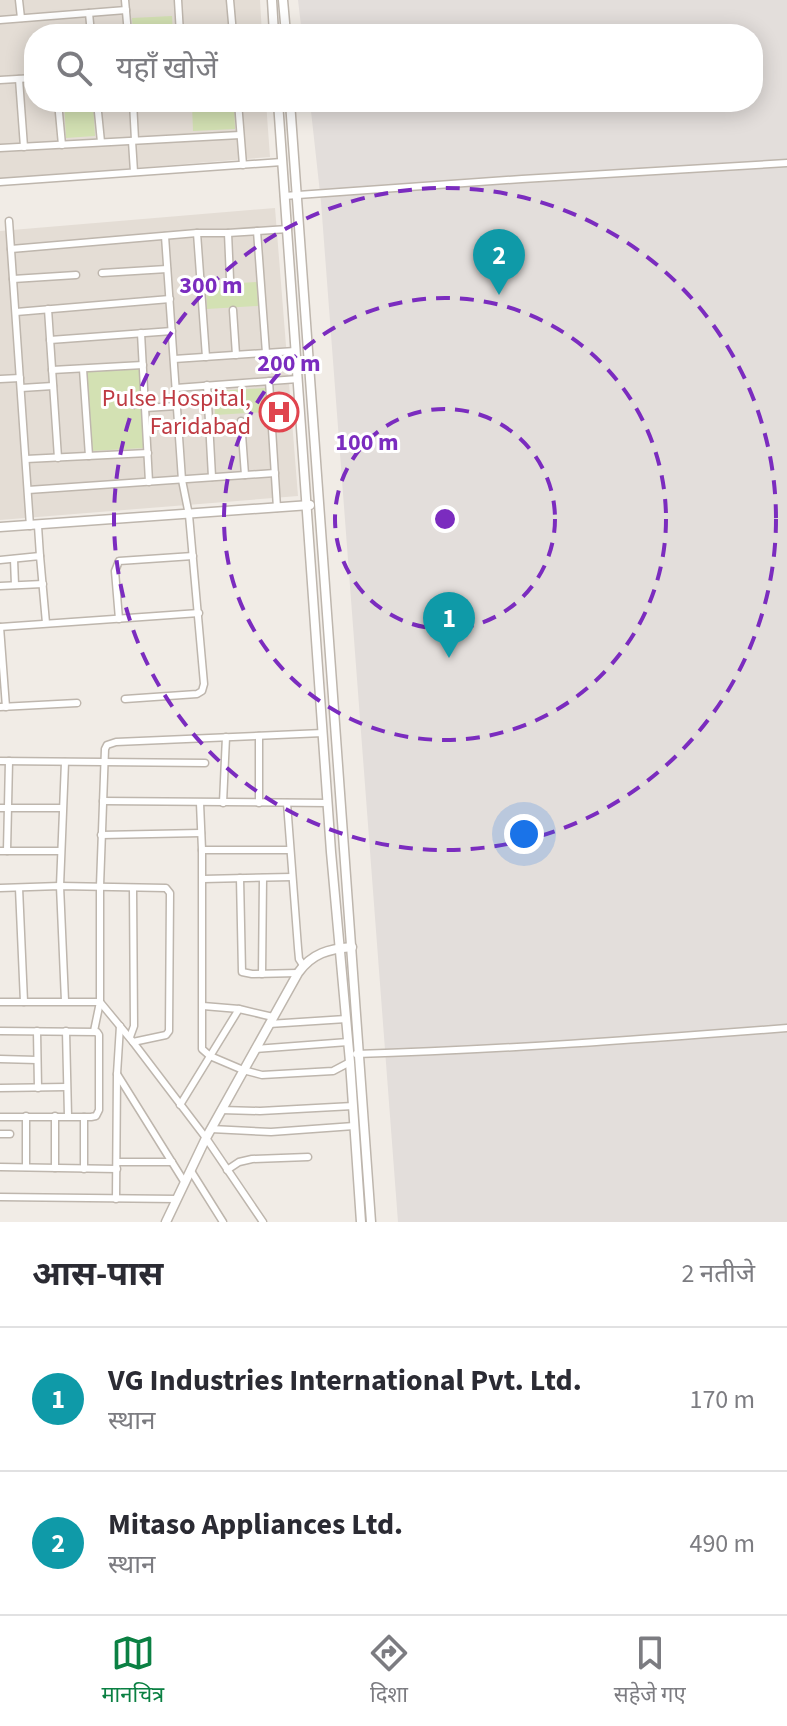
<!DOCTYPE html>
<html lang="hi">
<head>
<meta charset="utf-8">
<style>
  :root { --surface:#fff; --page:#f2f2f3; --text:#2b2b33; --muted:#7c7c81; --line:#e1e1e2; --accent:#0b8043 }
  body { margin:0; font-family:"Source Sans 3","Noto Sans Devanagari",sans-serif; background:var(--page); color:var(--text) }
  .you { position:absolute; left:524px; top:834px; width:28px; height:28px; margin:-20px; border:6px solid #fff; border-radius:50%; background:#1a73e8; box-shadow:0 0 0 12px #1a73e833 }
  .badge { display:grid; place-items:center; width:52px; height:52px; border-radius:50%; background:var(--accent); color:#fff; font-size:26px; font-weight:700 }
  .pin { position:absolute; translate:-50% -66px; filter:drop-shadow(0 2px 4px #0008) }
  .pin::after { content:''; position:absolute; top:42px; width:28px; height:24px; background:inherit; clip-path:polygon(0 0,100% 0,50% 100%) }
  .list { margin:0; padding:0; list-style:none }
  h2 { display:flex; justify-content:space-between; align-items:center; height:104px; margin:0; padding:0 32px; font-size:34px }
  h2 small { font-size:26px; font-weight:400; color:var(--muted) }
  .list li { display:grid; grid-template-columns:52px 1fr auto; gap:24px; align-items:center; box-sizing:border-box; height:144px; padding:0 32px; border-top:2px solid var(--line) }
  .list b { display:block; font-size:30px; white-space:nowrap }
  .list p { margin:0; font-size:26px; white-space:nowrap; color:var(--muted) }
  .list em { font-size:26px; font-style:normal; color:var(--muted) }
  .icon { flex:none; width:44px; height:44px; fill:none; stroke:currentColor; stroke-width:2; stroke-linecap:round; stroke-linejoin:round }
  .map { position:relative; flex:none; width:787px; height:1222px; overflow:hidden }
  .search { position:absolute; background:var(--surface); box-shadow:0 4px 20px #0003; left:24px; right:24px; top:24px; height:88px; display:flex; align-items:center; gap:20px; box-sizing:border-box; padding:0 28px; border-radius:32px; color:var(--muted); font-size:30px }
  .sheet { height:392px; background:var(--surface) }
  nav { display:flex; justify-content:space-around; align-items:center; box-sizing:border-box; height:112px; border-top:2px solid var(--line); background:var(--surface); font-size:22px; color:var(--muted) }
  nav a { display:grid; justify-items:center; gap:4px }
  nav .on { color:var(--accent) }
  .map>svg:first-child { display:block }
  .residential { fill:#e4ddd5 }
  .industrial { fill:#e3dedb }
  .green { fill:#d3e1b3 }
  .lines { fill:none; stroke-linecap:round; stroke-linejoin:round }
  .minor-casing { stroke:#beb6ad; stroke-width:9 }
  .tertiary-casing { stroke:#beb6ad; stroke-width:11 }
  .minor { stroke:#fff; stroke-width:6 }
  .tertiary { stroke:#fff; stroke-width:8 }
  .ring { fill:none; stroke:#7b2cbf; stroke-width:4; stroke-dasharray:14 10 }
  .labels { text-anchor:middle; stroke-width:6; stroke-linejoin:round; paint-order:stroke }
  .health-label { font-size:24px; fill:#be3a42; stroke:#fff; text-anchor:end }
  .centre { fill:#7b2cbf; stroke:#fff; stroke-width:4 }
  .ring-label { font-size:24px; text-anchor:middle; font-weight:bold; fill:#7b2cbf; stroke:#fff; stroke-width:6; stroke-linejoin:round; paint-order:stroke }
</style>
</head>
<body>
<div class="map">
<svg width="787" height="1222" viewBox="0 0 787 1222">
  <rect width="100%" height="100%" fill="#f1ece6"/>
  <g class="residential">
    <polygon points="0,0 260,0 262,34 34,34 34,102 266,102 270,157 0,179"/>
    <polygon points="275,208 298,496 0,520 0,231"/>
  </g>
  <polygon class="industrial" points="298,0 787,0 787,1222 398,1222 321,202 310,102 753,102 753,34 302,34"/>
  <g class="green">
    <polygon points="172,16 173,34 133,34 132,18"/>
    <polygon points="64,102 93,102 95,136 66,138"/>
    <polygon points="234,103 235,129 193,131 192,105"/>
    <polygon points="257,282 258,306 207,309 206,285"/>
    <polygon points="140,369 144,448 91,451 87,372"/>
    <polygon points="265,388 266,412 215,415 214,391"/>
  </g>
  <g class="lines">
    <defs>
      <g id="minor">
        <polyline points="19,0 21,18"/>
        <polyline points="125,0 128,34"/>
        <polyline points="178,0 180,34"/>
        <polyline points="230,0 233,34"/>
        <polyline points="89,13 91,34"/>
        <polyline points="0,20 126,10"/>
        <polyline points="19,79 24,147"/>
        <polyline points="0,80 34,78"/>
        <polyline points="58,102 62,145"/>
        <polyline points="97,102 101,142"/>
        <polyline points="133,102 135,140"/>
        <polyline points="238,102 243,165"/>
        <polyline points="133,104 170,102"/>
        <polyline points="132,141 134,172"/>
        <polyline points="0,148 240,135"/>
        <polyline points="0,182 282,162"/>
        <polyline points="284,196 522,179 787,163"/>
        <polyline points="9,221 30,526"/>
        <polyline points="257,231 266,353"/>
        <polyline points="197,233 206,357"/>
        <polyline points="228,233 230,279"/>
        <polyline points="11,249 197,233 228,233 288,229"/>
        <polyline points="102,273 167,269"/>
        <polyline points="13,279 76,275"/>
        <polyline points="48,309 58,458"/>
        <polyline points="233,310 236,355"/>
        <polyline points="16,312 170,299"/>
        <polyline points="141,333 149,482"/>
        <polyline points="50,340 172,331"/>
        <polyline points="174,359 295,351"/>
        <polyline points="83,369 89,456"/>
        <polyline points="52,370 143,365"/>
        <polyline points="0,379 20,378"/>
        <polyline points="269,381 277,508"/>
        <polyline points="207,385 212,477"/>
        <polyline points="21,388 53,386"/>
        <polyline points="176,388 298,379"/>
        <polyline points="145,408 177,406"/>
        <polyline points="241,421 245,475"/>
        <polyline points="26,459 148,453"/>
        <polyline points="28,490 275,473"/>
        <polyline points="38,526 40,556"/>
        <polyline points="14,559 15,585"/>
        <polyline points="0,560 40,556 46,623"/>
        <polyline points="0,586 43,584"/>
        <polyline points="119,619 115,571 119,561 193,556"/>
        <polyline points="0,627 199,613"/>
        <polyline points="0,627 6,707"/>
        <polyline points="125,699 197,694 202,691 204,684 189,515 182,480 165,236"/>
        <polyline points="0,707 77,703"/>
        <polyline points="0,761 205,763"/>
        <polyline points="65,762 60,886 65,1001"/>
        <polyline points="103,801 328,803"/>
        <polyline points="200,803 202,850 290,850"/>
        <polyline points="223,803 226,737"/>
        <polyline points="259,803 259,736"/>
        <polyline points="287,803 298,948 299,959 303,965"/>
        <polyline points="0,808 62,808"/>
        <polyline points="101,835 201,833"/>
        <polyline points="202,850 202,1049 210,1056 243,1070 262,1075 333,1071 350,1062"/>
        <polyline points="0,851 60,851"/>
        <polyline points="7,851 9,761"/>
        <polyline points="240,878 242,972 252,974 298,973"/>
        <polyline points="203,879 292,877"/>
        <polyline points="0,888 60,886 166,888 170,893 169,1031 166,1035 133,1042"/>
        <polyline points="19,888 24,1002"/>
        <polyline points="262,974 263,878"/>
        <polyline points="0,1002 100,1002 133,1042 206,1138 263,1222"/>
        <polyline points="203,1006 239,1009 273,1017"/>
        <polyline points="269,1024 346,1019"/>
        <polyline points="0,1031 97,1032 99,1035 99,1110 96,1116 91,1117 0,1117"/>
        <polyline points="37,1031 38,1088"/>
        <polyline points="66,1031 68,1116"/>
        <polyline points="94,1031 100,1002 100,886 105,749 107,745 116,742 323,733"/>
        <polyline points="130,1037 134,1026 133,888"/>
        <polyline points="255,1049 348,1042"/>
        <path d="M356,1054C500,1050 644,1039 787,1028"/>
        <polyline points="0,1059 37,1060"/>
        <polyline points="117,1074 185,1183"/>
        <polyline points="0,1088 66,1087"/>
        <polyline points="180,1105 239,1009"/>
        <polyline points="221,1110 260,1111 353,1106"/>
        <polyline points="26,1116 26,1167"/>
        <polyline points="84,1117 84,1169"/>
        <polyline points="211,1129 271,1132 354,1126"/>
        <polyline points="0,1134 10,1134"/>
        <polyline points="117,1162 172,1162"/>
        <polyline points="0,1167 117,1169"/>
        <polyline points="55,1168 55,1116"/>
        <polyline points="227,1170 239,1162 252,1159 308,1157"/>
        <polyline points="191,1171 223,1222"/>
        <polyline points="0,1197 177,1199"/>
        <polyline points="116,1199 117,1074 120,1026"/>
      </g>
      <g id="tertiary">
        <polyline points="272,0 274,34"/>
        <polyline points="283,0 286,34"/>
        <polyline points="278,102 331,852 350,1062 361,1222"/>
        <polyline points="290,102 371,1222"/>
        <polyline points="0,527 310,505"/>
        <path d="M166,1222L206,1138L298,973C312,953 329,949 352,947"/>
      </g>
    </defs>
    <use href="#minor" class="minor-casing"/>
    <use href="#tertiary" class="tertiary-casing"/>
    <use href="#minor" class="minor"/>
    <use href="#tertiary" class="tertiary"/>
  </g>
  <g class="ring">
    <circle cx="445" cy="519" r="110"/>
    <circle cx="445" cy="519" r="221"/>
    <circle cx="445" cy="519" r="331"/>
  </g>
  <defs>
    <symbol id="hospital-ring" viewBox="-11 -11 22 22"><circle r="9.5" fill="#fff" stroke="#e0444e" stroke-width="1.5"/><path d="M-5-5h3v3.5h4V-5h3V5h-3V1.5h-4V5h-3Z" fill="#e0444e"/></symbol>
  </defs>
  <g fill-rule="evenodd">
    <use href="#hospital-ring" x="257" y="390" width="44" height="44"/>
  </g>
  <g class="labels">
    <g class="health-label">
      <text x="251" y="406">Pulse Hospital,<tspan x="251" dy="28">Faridabad</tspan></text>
    </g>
  </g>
  <circle cx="445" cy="519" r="12" class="centre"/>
  <g class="ring-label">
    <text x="211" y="293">300 m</text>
    <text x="289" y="371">200 m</text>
    <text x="367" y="450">100 m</text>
  </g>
</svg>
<div class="you"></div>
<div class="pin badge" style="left:449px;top:658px;background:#0f9aa8">1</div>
<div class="pin badge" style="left:499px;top:295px;background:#0f9aa8">2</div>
<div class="search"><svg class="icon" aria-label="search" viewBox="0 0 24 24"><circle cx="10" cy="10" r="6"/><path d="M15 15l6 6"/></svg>यहाँ खोजें</div>
</div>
<section class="sheet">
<h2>आस-पास<small>2 नतीजे</small></h2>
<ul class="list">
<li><span class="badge" style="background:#0f9aa8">1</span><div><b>VG Industries International Pvt. Ltd.</b><p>स्थान</p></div><em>170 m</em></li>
<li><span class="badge" style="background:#0f9aa8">2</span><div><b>Mitaso Appliances Ltd.</b><p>स्थान</p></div><em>490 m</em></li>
</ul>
</section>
<nav>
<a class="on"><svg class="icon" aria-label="map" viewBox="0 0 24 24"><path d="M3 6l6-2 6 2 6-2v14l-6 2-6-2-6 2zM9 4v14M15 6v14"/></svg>मानचित्र</a>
<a><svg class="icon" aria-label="directions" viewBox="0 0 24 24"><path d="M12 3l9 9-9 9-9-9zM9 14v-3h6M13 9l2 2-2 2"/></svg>दिशा</a>
<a><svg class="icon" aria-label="saved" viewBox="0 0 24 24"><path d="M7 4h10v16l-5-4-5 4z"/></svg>सहेजे गए</a>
</nav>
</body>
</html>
